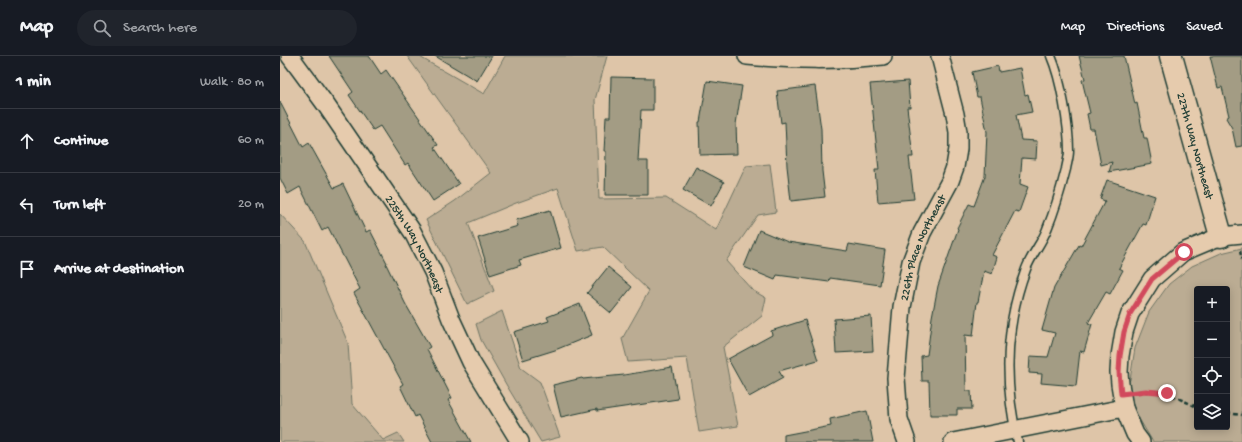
<!DOCTYPE html>
<html lang="en">
<head>
<meta charset="utf-8">
<style>
  :root { --surface:#171b24; --page:#20242c; --text:#f1f3f6; --muted:#9ea1a6; --line:#363941 }
  body { margin:0; font-family:"Gochi Hand",sans-serif; background:var(--page); color:var(--text) }
  .controls { position:absolute; right:12px; bottom:12px; display:grid; overflow:hidden; border-radius:4px; box-shadow:0 2px 10px #0003 }
  .controls button { width:36px; height:36px; display:grid; place-items:center; padding:0; border:0; border-bottom:1px solid var(--line); background:var(--surface); color:var(--text); font:20px sans-serif }
  .stop { position:absolute; width:12px; height:12px; margin:-9px; border:3px solid #d1495b; border-radius:50%; background:#fff }
  .stop.end { background:#d1495b; border-color:#fff; box-shadow:0 1px 4px #0008 }
  .list { margin:0; padding:0; list-style:none }
  h2 { display:flex; justify-content:space-between; align-items:center; height:52px; margin:0; padding:0 16px; font-size:17px }
  h2 small { font-size:13px; font-weight:400; color:var(--muted) }
  .list li { display:grid; grid-template-columns:26px 1fr auto; gap:12px; align-items:center; box-sizing:border-box; height:64px; padding:0 16px; border-top:1px solid var(--line) }
  .list b { display:block; font-size:15px; white-space:nowrap }
  .list em { font-size:13px; font-style:normal; color:var(--muted) }
  .icon { flex:none; width:22px; height:22px; fill:none; stroke:currentColor; stroke-width:2; stroke-linecap:round; stroke-linejoin:round }
  .map { position:relative; flex:none; width:962px; height:386px; overflow:hidden }
  header { display:flex; align-items:center; gap:24px; box-sizing:border-box; height:56px; padding:0 20px; background:var(--surface); border-bottom:1px solid var(--line) }
  header strong { font-size:19px }
  nav { display:flex; gap:22px; margin-inline-start:auto; font-size:14px }
  .search { width:280px; height:36px; background:var(--page); display:flex; align-items:center; gap:10px; box-sizing:border-box; padding:0 14px; border-radius:22px; color:var(--muted); font-size:15px }
  main { display:flex }
  aside { flex:1; background:var(--surface) }
  .map>svg:first-child { display:block }
  .green { fill:#bbac93; stroke:#6d7464; fill-rule:evenodd }
  .building { fill:#a39c84; stroke:#1f3d34 }
  .lines { fill:none; stroke-linecap:round; stroke-linejoin:round }
  .lane-casing { stroke:#1f3d34; stroke-width:11 }
  .street-casing { stroke:#1f3d34; stroke-width:20 }
  .secondary-casing { stroke:#1f3d34; stroke-width:25 }
  .path { stroke:#1f3d34; stroke-width:2.5; stroke-dasharray:4 3; stroke-linecap:butt }
  .lane { stroke:#e6cbad; stroke-width:8 }
  .street { stroke:#e6cbad; stroke-width:17 }
  .secondary { stroke:#e6cbad; stroke-width:22 }
  .route { stroke:#d1495b; stroke-width:5 }
  .labels { text-anchor:middle; stroke-width:3.5; stroke-linejoin:round; paint-order:stroke }
  .street-label { font-size:12px; fill:#1f3d34; stroke:#e6cbad }
</style>
</head>
<body>
<header>
<strong>Map</strong>
<div class="search"><svg class="icon" aria-label="search" viewBox="0 0 24 24"><circle cx="10" cy="10" r="6"/><path d="M15 15l6 6"/></svg>Search here</div>
<nav><a>Map</a><a>Directions</a><a>Saved</a></nav>
</header>
<main>
<aside>
<h2>1 min<small>Walk · 80 m</small></h2>
<ul class="list">
<li><svg class="icon" aria-label="ahead" viewBox="0 0 24 24"><path d="M12 20V5M6 11l6-6 6 6"/></svg><div><b>Continue</b></div><em>60 m</em></li>
<li><svg class="icon" aria-label="left" viewBox="0 0 24 24"><path d="M17 20v-9H6M10 6l-5 5 5 5"/></svg><div><b>Turn left</b></div><em>20 m</em></li>
<li><svg class="icon" aria-label="arrive" viewBox="0 0 24 24"><path d="M6 21V4h12l-3 4 3 4H6"/></svg><div><b>Arrive at destination</b></div></li>
</ul>
</aside>
<div class="map">
<svg width="962" height="386" viewBox="0 0 962 386">
  <rect width="100%" height="100%" fill="#dec5a8"/>
  <filter id="ink" filterUnits="userSpaceOnUse"><feTurbulence type="fractalNoise" baseFrequency=".025" numOctaves="2"/><feDisplacementMap in="SourceGraphic" scale="8" xChannelSelector="R" yChannelSelector="G"/><feConvolveMatrix kernelMatrix="1 2 1 2 8 2 1 2 1" color-interpolation-filters="sRGB"/></filter>
  <g filter="url(#ink)">
    <g class="green">
      <polygon points="127,0 138,0 204,38 225,0 327,0 315,44 319,143 386,142 436,174 466,110 490,108 496,156 478,159 446,205 472,234 486,242 482,260 443,291 458,370 419,376 407,302 348,306 342,283 369,235 323,191 298,195 278,132 236,147 188,167 214,235 187,248 146,164 175,145 211,117"/>
      <polygon points="0,158 25,185 68,287 72,348 103,384 118,377 124,386 0,386"/>
      <path d="M962,192V386H873L849,346L845,328L850,324L855,292L869,256L889,228L912,210L941,197ZM917,233H947V371H917Z"/>
      <polygon points="222,255 241,312 260,326 280,381 261,386 227,330 201,284 196,268"/>
    </g>
    <g class="building">
      <polygon points="49,0 89,0 101,18 106,14 158,89 154,91 179,128 153,145 128,107 125,109 100,70 93,74 69,39 73,36"/>
      <polygon points="155,0 212,0 197,25"/>
      <polygon points="799,0 844,0 855,48 857,47 864,82 867,82 872,108 829,116 832,106 821,109 814,73 810,73 807,58 810,57 802,24 805,23"/>
      <polygon points="930,0 962,0 962,90 956,91 952,72 946,62 949,60 942,31 938,32"/>
      <polygon points="718,10 719,16 740,12 745,39 748,38 752,56 736,59 741,84 757,85 756,103 742,102 740,128 748,131 739,156 735,155 712,199 717,201 712,218 704,215 698,246 697,246 693,280 685,279 686,335 691,335 692,353 677,353 677,359 650,359 649,325 642,325 641,300 647,299 652,261 658,230 678,173 677,172 689,148 694,150 705,120 707,76 700,41 697,41 692,16"/>
      <polygon points="331,21 373,22 373,54 361,54 358,105 368,105 368,139 325,139 326,95 324,95 326,61 330,61"/>
      <polygon points="427,25 462,30 456,68 457,98 420,99 419,66 420,66"/>
      <polygon points="628,25 630,51 627,51 633,101 629,101 634,143 598,146 595,114 599,114 590,28"/>
      <polygon points="535,30 541,73 542,115 545,141 511,145 507,110 505,66 501,67 497,35"/>
      <polygon points="0,46 23,91 29,87 54,132 63,128 86,176 90,174 107,207 106,208 125,247 150,291 147,293 172,342 168,344 191,386 152,386 138,359 135,361 120,330 123,328 74,237 80,233 48,171 42,175 20,131 8,138 0,122"/>
      <polygon points="416,111 444,126 431,150 403,134"/>
      <polygon points="827,124 875,140 866,169 863,168 839,212 843,214 830,238 826,236 808,267 812,268 804,296 800,295 796,330 761,327 762,318 749,317 750,300 768,301 775,277 762,274 774,232 799,189 801,190 825,145 820,143"/>
      <polygon points="270,154 281,192 239,204 241,209 210,219 198,182 238,170 236,164"/>
      <polygon points="479,174 508,186 567,195 569,188 605,194 600,229 550,222 549,226 497,219 495,224 464,211"/>
      <polygon points="328,211 352,231 331,257 307,237"/>
      <polygon points="300,248 312,279 275,294 243,304 234,276 269,265 267,261"/>
      <polygon points="591,260 593,295 556,297 554,263"/>
      <polygon points="525,264 538,304 499,315 503,322 469,341 448,303 492,279 491,275"/>
      <polygon points="392,311 398,343 317,355 317,353 281,361 273,329 302,322 303,323 344,319"/>
      <polygon points="587,355 593,386 504,386 504,379 551,370 550,363"/>
    </g>
    <g class="lines">
      <defs>
        <path id="lane" d="M738,386C724,329 725,269 746,213C751,199 762,187 767,173C775,154 781,133 786,113C787,107 789,101 789,95C789,70 781,23 771,0"/>
        <g id="street">
          <path id="s1" d="M10,0L46,49L132,175L153,216L171,263L191,306L240,386"/>
          <path d="M467,0C515,4 555,5 603,0"/>
          <path id="s2" d="M627,386L619,363L616,322L622,251L631,206L642,177L670,125L675,111L678,93V76L675,58L660,0"/>
          <polyline points="673,386 844,352"/>
          <polyline points="861,386 855,378 844,352 840,328 839,316 840,300 844,276 850,258 872,223 903,196 941,180 962,178"/>
        </g>
        <g id="secondary">
          <path id="s3" d="M891,0L941,180"/>
        </g>
      </defs>
      <use href="#lane" class="lane-casing"/>
      <use href="#street" class="street-casing"/>
      <use href="#secondary" class="secondary-casing"/>
      <g class="path">
        <polyline points="960,195 962,204"/>
        <path d="M858,336C883,333 895,341 917,351"/>
        <polyline points="947,357 962,359"/>
      </g>
      <use href="#lane" class="lane"/>
      <use href="#street" class="street"/>
      <use href="#secondary" class="secondary"/>
    </g>
  </g>
  <g class="lines" filter="url(#ink)">
    <polyline class="route" points="887,337 866,335 841,338 839,316 840,300 844,276 850,258 872,223 904,196"/>
  </g>
  <g class="labels">
    <g class="street-label">
      <text dy="4" stroke="none"><textPath href="#s3" startOffset="93">227th Way Northeast</textPath></text>
      <text dy="4" stroke="none"><textPath href="#s1" startOffset="226">225th Way Northeast</textPath></text>
      <text dy="4" stroke="none"><textPath href="#s2" startOffset="200">226th Place Northeast</textPath></text>
    </g>
  </g>
</svg>
<div class="controls">
<button>+</button>
<button>−</button>
<button><svg class="icon" aria-label="locate" viewBox="0 0 24 24"><circle cx="12" cy="12" r="6"/><path d="M12 2v4M12 18v4M2 12h4M18 12h4"/></svg></button>
<button><svg class="icon" aria-label="layers" viewBox="0 0 24 24"><path d="M12 4l9 5-9 5-9-5zM3 14l9 5 9-5"/></svg></button>
</div>
<div class="stop" style="left:904px;top:196px"></div>
<div class="stop end" style="left:887px;top:337px"></div>
</div>
</main>
</body>
</html>
